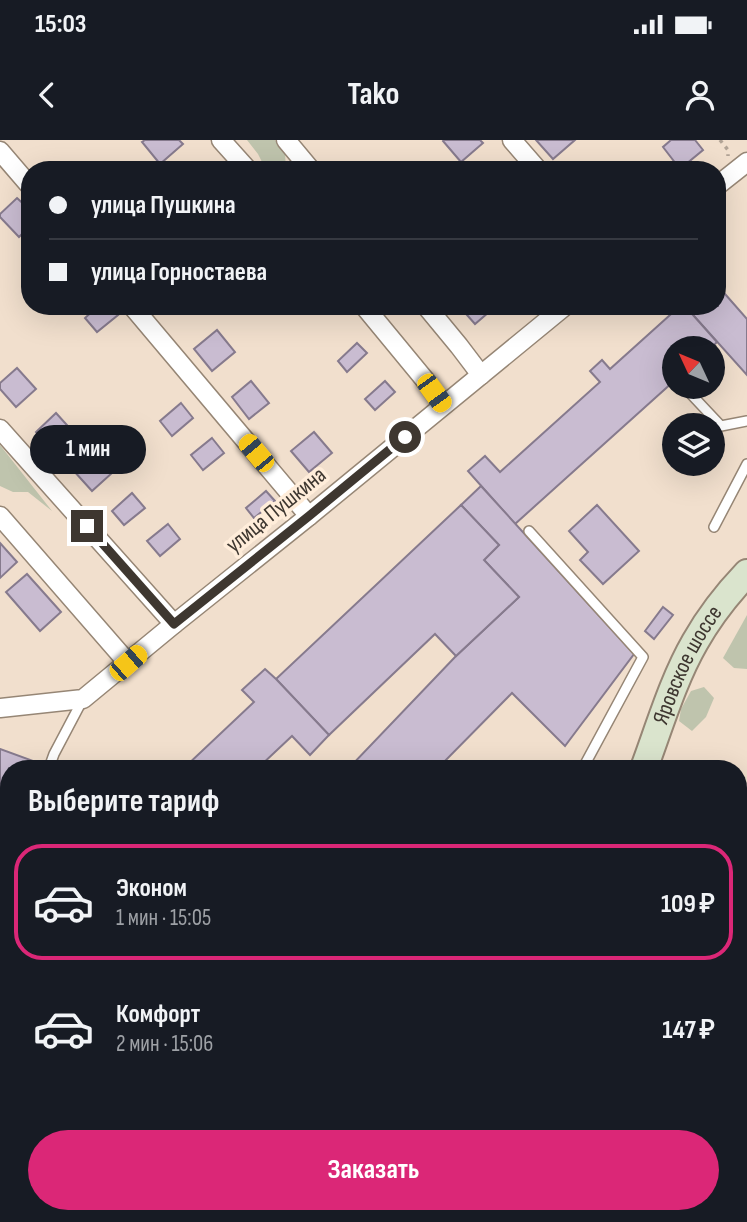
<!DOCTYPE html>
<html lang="ru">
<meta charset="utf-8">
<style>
body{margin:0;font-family:"Sofia Sans Condensed",sans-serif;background:#242831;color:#f1f3f6;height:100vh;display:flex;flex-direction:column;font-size:26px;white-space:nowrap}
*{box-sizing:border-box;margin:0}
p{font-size:23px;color:#9ea1a6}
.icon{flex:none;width:38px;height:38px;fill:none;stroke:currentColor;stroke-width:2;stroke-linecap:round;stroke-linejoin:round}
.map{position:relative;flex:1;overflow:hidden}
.panel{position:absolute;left:0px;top:620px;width:747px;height:464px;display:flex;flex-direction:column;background:#171b24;border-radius:28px 28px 0 0;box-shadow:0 7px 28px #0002}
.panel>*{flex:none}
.banner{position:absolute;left:21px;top:21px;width:705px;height:154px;border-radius:28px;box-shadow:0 7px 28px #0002;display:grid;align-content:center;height:154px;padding:0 28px;background:#171b24}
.needle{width:46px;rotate:314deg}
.buttons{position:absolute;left:662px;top:196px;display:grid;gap:14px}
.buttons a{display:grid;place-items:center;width:63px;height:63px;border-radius:50%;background:#171b24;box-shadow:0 7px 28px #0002;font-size:35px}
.end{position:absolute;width:32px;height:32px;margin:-16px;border:9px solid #3e3730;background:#fff;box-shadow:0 0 0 4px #fff}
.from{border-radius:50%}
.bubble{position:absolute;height:49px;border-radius:24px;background:#171b24;box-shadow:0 7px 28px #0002;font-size:23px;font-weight:700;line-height:49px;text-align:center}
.car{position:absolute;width:21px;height:42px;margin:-21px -10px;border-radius:9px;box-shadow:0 0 5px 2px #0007;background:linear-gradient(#f5c518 24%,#345 0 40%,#f5c518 0 76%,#345 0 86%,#f5c518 0)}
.banner b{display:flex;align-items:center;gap:24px;height:66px;font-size:26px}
.banner b+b{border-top:2px solid #363941}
.banner i{width:18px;height:18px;background:#f1f3f6}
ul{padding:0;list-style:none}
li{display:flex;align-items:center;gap:21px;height:116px;margin:0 14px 10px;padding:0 14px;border:4px solid transparent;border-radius:28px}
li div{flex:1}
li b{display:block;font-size:26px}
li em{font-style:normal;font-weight:700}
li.active{border-color:#db2777}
li>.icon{width:63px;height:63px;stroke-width:1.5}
h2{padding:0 28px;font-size:32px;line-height:84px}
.button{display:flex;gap:14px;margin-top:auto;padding:14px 28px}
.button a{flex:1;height:80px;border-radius:42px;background:#db2777;color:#fff;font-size:28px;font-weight:700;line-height:80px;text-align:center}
.status{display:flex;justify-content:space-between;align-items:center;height:49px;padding:0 35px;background:#171b24;direction:ltr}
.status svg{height:19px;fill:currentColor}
header{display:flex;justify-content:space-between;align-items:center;height:91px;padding:0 28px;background:#171b24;font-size:32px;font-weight:700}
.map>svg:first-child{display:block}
</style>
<div class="status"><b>15:03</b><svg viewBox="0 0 49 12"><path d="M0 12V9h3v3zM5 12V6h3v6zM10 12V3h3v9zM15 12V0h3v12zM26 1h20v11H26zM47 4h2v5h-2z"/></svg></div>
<header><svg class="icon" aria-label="back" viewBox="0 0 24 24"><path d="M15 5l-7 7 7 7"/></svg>Tako<svg class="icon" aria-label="person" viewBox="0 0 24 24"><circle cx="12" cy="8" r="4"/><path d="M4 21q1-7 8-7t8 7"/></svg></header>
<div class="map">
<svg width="747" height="1082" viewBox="0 0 747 1082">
<rect width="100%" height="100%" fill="#f1dfcd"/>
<g fill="#bfc4ad">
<polygon points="247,0 275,0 285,12 286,30 266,30 258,14"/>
<polygon points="0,305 52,371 28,352 13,352 0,346"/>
<polygon points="747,475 747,529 734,528 723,518"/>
<polygon points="704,547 714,558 706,577 692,591 679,581 681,569 691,551"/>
</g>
<g fill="#c9bcd1" stroke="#867a8d" stroke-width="2">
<polygon points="145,0 179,0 183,4 160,24 142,2"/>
<polygon points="444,0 480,0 483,3 461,22 443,1"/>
<polygon points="536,0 575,0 553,19"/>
<polygon points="671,0 695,0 703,10 680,29 663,7"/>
<polygon points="17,58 30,70 30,86 19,97 0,77 0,74"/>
<polygon points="718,146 747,179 747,235 685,166 718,166"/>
<polygon points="98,166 111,166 118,175 97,192 85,178"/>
<polygon points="459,166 496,166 475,184"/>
<polygon points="680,166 685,166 717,202 711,208 674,208 674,241 515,384 468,331 485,316 500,332 600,242 590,231 602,220 610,229"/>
<polygon points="217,190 235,212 212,231 194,209"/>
<polygon points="357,203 367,213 347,232 338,221"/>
<polygon points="17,228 36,249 16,267 0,249 0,243"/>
<polygon points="251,241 269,263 249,279 232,257"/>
<polygon points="385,241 395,252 375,270 365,259"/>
<polygon points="181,263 193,278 172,296 160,281"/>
<polygon points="56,273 75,294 55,313 36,292"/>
<polygon points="314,292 332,313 309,332 291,311"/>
<polygon points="212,298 224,313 203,330 191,315"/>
<polygon points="93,312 112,333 92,351 73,330"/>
<polygon points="481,346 634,514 565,606 512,553 438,628 349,628 456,516 519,457 484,420 499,405 461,365"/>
<polygon points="266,351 275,361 254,378 246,368"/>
<polygon points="132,353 145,368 124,385 112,371"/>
<polygon points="461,365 499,405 484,420 519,457 456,516 435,494 329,595 276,539"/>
<polygon points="597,365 639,411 603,444 580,420 588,412 569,391"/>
<polygon points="168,384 180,399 160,416 147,401"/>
<polygon points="0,403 17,422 0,438"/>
<polygon points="27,434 61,472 40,491 6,452"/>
<polygon points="663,467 673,475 654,499 645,491"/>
<polygon points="265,529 276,539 329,595 310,615 292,596 258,628 184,628 254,562 242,550"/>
<polygon points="0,609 36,622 34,628 9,628 9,702 0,728"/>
<polygon points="95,1074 137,1074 146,1077 145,1082 92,1082"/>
</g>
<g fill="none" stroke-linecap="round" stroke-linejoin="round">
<defs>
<g id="lane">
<polyline points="689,252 721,286 747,281"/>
<polyline points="714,387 747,324"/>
<polyline points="529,391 643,517 583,628"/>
<polyline points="49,628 54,614 83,559"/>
<polyline points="0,771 9,746"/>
</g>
<g id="street">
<polyline points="221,0 248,30"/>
<polyline points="286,0 311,30"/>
<polyline points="512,0 538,30"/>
<polyline points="0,11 30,46"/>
<polyline points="718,45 747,22"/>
<polyline points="132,166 309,376"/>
<polyline points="364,166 425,240 443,265"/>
<polyline points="426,166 459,206 481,235"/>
<polyline points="0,289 174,484"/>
<polyline points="0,376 128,523"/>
<polyline points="0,568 83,559 174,484 309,376 565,166"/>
</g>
<g id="secondary">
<path id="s1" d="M644,628C659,588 673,540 695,502C709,477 727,454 747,433"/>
<polyline points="493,1082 495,1074"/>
</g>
</defs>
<use href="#lane" stroke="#968675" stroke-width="12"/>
<use href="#street" stroke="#968675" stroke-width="21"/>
<use href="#secondary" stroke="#968675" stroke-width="30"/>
<polyline stroke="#b1a395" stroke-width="3.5" stroke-dasharray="3.5 5" stroke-linecap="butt" points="720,0 728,10 728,16"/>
<use href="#lane" stroke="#fff" stroke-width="9"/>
<use href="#street" stroke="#fff" stroke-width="18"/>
<use href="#secondary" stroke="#dae4cd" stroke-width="26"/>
</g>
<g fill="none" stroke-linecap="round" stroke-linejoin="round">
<polyline stroke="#3e3730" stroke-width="9" points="87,386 174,484 309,376 405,297"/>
</g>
<g text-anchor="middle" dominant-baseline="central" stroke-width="7" stroke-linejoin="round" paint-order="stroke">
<g font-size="23" fill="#3e3730" stroke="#ffedda">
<text transform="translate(276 370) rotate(-39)">улица Пушкина</text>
<text stroke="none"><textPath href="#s1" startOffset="112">Яровское шоссе</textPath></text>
</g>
</g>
</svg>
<div class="buttons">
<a><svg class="needle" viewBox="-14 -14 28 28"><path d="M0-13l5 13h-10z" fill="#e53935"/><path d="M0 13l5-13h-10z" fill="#9ea1a6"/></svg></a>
<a><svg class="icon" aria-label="layers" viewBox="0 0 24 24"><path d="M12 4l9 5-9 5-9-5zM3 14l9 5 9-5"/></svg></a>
</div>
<i class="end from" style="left:405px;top:297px"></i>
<i class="end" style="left:87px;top:386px"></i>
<div class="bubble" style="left:30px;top:285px;width:116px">1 мин</div>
<i class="car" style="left:434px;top:253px;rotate:144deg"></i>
<i class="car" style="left:256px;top:313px;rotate:320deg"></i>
<i class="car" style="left:128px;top:523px;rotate:49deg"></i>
<div class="banner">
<b><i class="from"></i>улица Пушкина</b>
<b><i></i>улица Горностаева</b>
</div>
<section class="panel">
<h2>Выберите тариф</h2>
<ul>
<li class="active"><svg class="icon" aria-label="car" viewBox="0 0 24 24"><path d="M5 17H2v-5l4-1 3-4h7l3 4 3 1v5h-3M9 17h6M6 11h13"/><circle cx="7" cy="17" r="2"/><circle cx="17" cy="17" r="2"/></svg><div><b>Эконом</b><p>1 мин · 15:05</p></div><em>109 ₽</em></li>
<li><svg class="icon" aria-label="car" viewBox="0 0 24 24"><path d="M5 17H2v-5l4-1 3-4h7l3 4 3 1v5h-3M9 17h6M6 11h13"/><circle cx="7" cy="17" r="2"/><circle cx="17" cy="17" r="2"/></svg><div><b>Комфорт</b><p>2 мин · 15:06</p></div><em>147 ₽</em></li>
</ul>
<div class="button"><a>Заказать</a></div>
</section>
</div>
